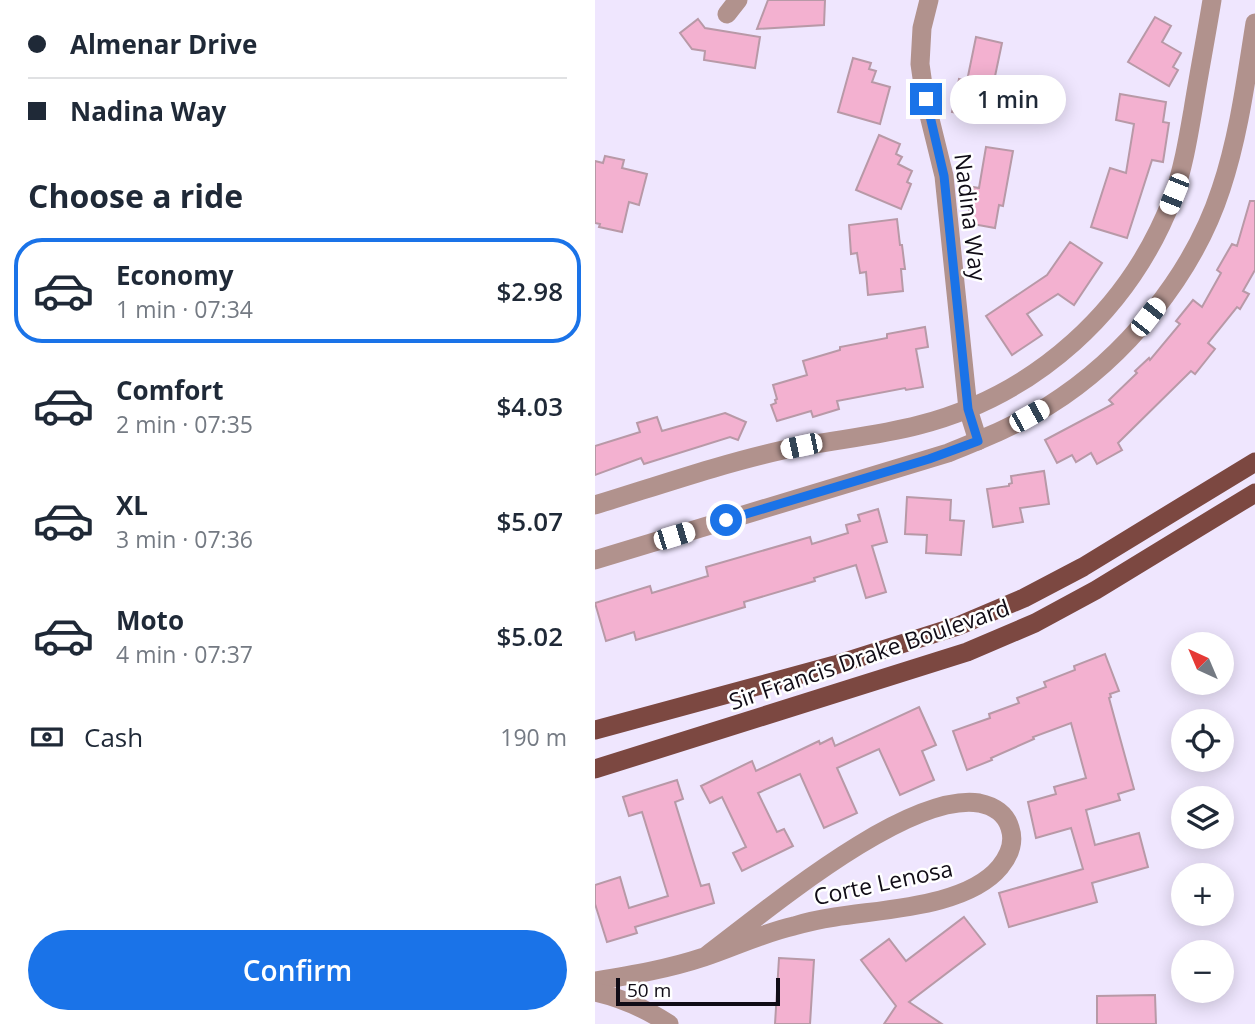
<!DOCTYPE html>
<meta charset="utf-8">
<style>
body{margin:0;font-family:"Open Sans",sans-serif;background:#f2f2f3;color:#1f2937;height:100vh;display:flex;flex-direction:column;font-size:26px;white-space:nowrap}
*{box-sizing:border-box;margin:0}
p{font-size:23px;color:#747a83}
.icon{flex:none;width:38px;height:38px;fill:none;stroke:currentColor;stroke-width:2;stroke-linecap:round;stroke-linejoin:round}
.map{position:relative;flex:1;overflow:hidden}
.side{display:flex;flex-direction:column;background:#fff;width:595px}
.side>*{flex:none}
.banner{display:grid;align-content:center;height:154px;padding:0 28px;background:#fff}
.needle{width:46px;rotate:316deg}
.fabs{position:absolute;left:576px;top:632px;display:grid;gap:14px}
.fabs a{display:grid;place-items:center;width:63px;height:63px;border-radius:50%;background:#fff;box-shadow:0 4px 18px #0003;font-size:35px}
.scale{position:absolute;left:21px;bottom:18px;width:164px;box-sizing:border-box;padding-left:7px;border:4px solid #100c16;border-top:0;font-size:19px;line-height:24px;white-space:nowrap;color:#100c16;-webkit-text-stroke:5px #fff;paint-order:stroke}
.end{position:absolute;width:32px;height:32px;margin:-16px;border:9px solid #1a73e8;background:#fff;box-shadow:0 0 0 4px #fff}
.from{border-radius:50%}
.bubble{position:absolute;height:49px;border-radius:24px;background:#fff;box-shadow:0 4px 18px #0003;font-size:23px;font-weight:600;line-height:49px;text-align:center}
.car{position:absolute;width:21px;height:42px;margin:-21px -10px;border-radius:9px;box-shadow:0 0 5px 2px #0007;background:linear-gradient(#fff 24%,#345 0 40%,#fff 0 76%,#345 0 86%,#fff 0)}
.banner b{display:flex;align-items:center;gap:24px;height:66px;font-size:26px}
.banner b+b{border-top:2px solid #e0e1e3}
.banner i{width:18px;height:18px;background:#1f2937}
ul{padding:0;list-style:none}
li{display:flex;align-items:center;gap:21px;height:105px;margin:0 14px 10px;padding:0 14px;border:4px solid transparent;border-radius:28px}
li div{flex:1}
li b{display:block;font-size:26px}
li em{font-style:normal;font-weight:600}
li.selected{border-color:#1a73e8}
li>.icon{width:63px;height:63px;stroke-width:1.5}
h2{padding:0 28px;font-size:32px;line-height:84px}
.pay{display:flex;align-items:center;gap:18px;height:77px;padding:0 28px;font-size:26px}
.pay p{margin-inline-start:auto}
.action{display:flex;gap:14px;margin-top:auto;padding:14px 28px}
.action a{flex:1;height:80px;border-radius:42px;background:#1a73e8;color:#fff;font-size:28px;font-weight:600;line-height:80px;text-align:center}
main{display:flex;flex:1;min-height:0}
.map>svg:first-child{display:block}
</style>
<main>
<section class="side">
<div class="banner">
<b><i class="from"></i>Almenar Drive</b>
<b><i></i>Nadina Way</b>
</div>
<h2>Choose a ride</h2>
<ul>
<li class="selected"><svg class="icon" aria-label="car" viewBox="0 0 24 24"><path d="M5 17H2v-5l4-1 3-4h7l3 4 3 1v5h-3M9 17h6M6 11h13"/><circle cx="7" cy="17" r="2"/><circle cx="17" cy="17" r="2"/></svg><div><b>Economy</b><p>1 min · 07:34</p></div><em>$2.98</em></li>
<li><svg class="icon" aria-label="car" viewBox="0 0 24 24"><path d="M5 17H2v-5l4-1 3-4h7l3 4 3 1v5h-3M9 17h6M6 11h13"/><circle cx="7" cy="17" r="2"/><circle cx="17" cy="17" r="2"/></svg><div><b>Comfort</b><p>2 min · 07:35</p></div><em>$4.03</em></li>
<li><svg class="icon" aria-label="car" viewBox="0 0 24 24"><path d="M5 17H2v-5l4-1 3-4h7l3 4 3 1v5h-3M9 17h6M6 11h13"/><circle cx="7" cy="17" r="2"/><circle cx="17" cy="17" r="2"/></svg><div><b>XL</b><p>3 min · 07:36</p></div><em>$5.07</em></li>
<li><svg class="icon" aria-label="car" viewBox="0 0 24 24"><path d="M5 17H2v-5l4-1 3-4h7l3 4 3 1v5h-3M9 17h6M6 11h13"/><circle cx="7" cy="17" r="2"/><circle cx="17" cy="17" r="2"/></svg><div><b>Moto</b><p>4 min · 07:37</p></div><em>$5.02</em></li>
</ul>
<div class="pay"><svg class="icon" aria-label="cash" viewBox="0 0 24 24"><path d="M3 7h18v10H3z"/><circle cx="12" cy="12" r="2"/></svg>Cash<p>190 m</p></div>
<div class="action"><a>Confirm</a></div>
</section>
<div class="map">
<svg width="660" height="1024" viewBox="0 0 660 1024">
<rect width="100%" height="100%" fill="#efe6fe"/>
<g fill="#f3b1d0" stroke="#b899a7" stroke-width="2">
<polygon points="173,0 230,0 229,25 162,29"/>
<polygon points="560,17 576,26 567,42 586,53 578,67 583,70 574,86 533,62"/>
<polygon points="103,19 110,28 165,37 160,68 109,60 110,51 97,49 85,33"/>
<polygon points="381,37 407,43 391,119 357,112 364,79 372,81"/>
<polygon points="258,58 276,63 274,69 281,71 277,82 295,87 285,124 243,112"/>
<polygon points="525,94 571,102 568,122 574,123 568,162 557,160 532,238 496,227 515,168 531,173 539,124 521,120"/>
<polygon points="284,135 305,144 301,154 307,157 303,164 317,171 312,182 316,184 306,209 261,190"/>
<polygon points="391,147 418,151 408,206 404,205 400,228 372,223 378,187 384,188"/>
<polygon points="10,156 29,160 27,168 52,174 44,205 34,202 27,232 4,227 5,224 0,223 0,161 8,163"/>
<polygon points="655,201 660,201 660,270 648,291 654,294 645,309 642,307 613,343 620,349 600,374 596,371 523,443 527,450 502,464 496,453 481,462 477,455 462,463 450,440 518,404 514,400 542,373 540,371 554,358 555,360 585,324 581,321 598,300 607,307 626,273 622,270 637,244 642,246"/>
<polygon points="302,219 305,245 307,245 310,269 306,269 308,291 273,295 271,272 265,273 262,253 256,254 254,225"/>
<polygon points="475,242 507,263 479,305 463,294 432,314 447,335 417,355 391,316 452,275"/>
<polygon points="330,327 333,347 321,349 328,387 311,390 310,388 242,401 244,409 218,417 216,411 182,421 176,405 181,403 180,400 182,399 178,385 212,375 208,361 245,350 245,347 292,338 292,334"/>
<polygon points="130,413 151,422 143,440 135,437 49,464 46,458 0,475 0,446 45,432 42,423 62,417 67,431"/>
<polygon points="449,471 454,504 425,508 428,522 398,527 392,489 414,486 414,484 417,483 416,476"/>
<polygon points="312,497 356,500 355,520 369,521 366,555 331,553 332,535 310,534"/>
<polygon points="283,509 292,542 277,546 291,592 271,598 261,565 219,578 220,581 149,602 150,607 41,640 39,632 11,641 0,603 55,586 57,593 113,576 111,567 215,537 217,544 253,533 251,525 265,521 263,515"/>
<polygon points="510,654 524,691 515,694 516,697 514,698 539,789 523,794 525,800 491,810 500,845 544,833 553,867 497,883 502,902 414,927 404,893 488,869 476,828 441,838 433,802 461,794 459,787 491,778 476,723 438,737 439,739 396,758 397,760 372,770 358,731 395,718 394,714 424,703 422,698 451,687 449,682 480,670 479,666"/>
<polygon points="324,707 341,745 327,751 339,780 305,795 284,749 242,768 262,813 229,828 205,774 163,793 182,832 189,829 198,846 147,871 138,853 151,847 127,797 115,803 106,786 157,761 161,771 224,741 225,744 237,738 240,746"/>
<polygon points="82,780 88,799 80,802 106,886 114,884 119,903 40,927 42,933 12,942 0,904 0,885 25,877 34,908 73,896 47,812 34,816 28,797"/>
<polygon points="369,917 390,944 314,1002 347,1024 289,1024 301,1006 266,960 294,939 311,961"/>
<polygon points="184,958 219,960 215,1024 180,1024"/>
<polygon points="560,995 561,1024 502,1024 502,996"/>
</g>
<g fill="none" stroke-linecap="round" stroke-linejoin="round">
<g stroke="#b1928d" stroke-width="19">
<polyline points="334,0 327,28 325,64 330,99 349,176 373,409 383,441"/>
<polyline points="132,14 143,0"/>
<path d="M0,505C62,486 125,464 188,450C233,440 279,437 324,425C441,395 535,310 578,197C588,169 593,139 598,110C604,73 611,37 617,0"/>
<path d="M0,560L353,453C387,439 422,425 453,406C530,358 598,275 626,189C644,135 651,79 660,23"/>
<path d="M0,981C37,975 73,969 109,957C139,947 168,933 199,926C212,922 227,919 240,917C288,909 372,907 405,867C414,856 420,843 415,828C411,814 399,806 384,803C311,792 170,912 111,956"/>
<path d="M0,992C27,998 51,1009 74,1024"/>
</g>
<g stroke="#7c4841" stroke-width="19">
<polyline points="0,730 240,665 363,626 429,598 488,567 660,462"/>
<polyline points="0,769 372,652 440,623 501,590 660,493"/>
</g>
</g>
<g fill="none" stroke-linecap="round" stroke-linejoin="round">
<polyline stroke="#1a73e8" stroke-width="9" points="131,520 334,459 383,441 373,409 349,176 331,99"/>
</g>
<g text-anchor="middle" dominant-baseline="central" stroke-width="5" stroke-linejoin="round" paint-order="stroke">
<g font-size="23" fill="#100c16" stroke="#fff">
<text transform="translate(376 217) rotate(83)">Nadina Way</text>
<text transform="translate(274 654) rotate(-19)">Sir Francis Drake Boulevard</text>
<text transform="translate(288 882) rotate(-12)">Corte Lenosa</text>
</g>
</g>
</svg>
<div class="fabs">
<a><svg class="needle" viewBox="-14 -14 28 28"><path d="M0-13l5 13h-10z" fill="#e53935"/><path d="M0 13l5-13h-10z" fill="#747a83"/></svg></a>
<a><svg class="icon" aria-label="locate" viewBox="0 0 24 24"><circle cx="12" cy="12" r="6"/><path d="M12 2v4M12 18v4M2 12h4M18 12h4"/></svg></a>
<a><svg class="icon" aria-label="layers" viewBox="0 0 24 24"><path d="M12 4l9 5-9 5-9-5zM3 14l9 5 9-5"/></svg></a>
<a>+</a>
<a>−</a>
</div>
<div class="scale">50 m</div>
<i class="end from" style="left:131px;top:520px"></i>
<i class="end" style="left:331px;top:99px"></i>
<div class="bubble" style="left:355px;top:75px;width:116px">1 min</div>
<i class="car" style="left:579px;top:194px;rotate:202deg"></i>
<i class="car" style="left:553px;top:317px;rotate:38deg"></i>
<i class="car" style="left:434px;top:416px;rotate:61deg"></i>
<i class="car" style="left:206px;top:446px;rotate:258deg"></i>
<i class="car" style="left:79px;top:536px;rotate:73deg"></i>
</div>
</main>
